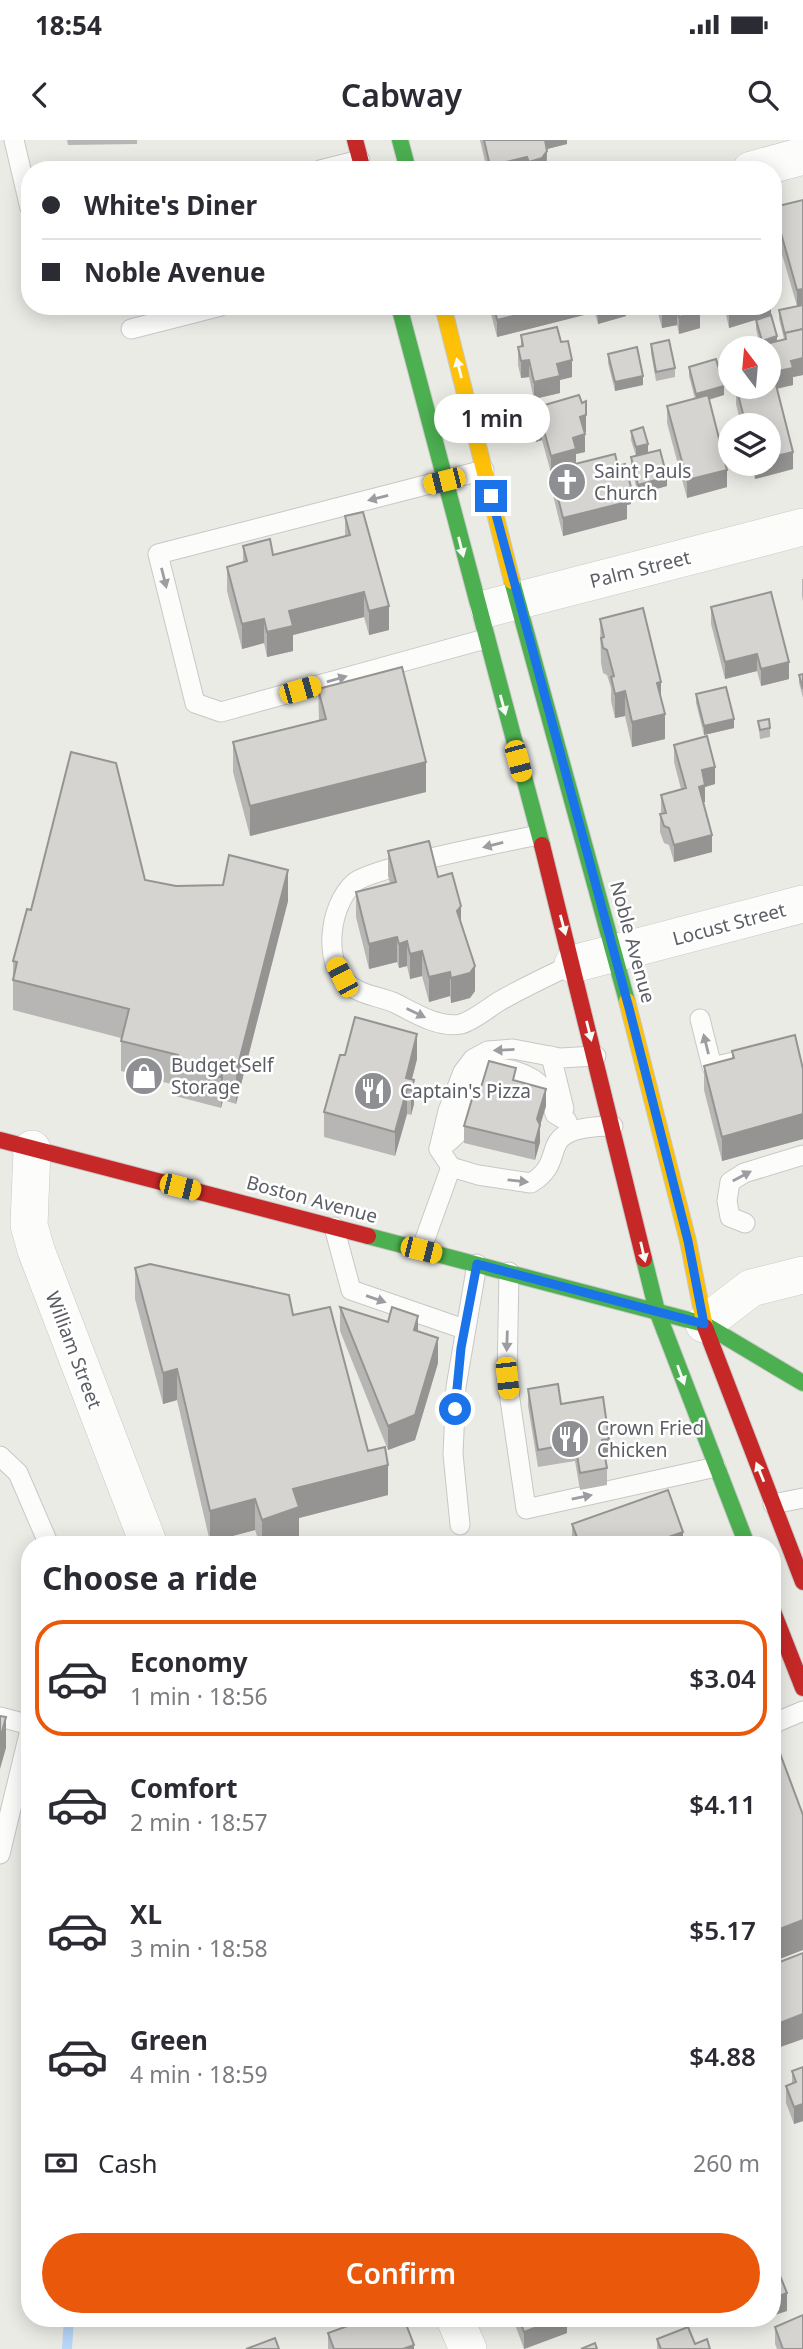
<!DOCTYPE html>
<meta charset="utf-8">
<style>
body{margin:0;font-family:"Noto Sans",sans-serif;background:#f7f7f7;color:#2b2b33;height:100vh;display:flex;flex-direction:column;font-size:26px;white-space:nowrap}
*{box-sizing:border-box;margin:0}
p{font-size:23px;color:#7c7c81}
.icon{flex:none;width:38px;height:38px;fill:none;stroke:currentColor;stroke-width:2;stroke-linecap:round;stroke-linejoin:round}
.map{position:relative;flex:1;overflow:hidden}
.panel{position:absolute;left:21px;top:1396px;width:760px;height:791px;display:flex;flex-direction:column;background:#fff;border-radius:28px;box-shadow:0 4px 18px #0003}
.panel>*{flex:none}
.banner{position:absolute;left:21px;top:21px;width:761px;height:154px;border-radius:28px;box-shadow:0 4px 18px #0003;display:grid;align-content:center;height:154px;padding:0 21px;background:#fff}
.needle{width:46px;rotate:344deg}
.controls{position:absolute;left:718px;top:196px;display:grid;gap:14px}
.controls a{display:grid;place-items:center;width:63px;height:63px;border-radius:50%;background:#fff;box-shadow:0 4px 18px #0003;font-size:35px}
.end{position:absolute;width:32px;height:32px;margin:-16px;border:9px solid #1a73e8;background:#fff;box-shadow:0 0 0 4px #fff}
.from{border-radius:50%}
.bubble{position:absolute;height:49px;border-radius:24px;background:#fff;box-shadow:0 4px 18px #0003;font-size:23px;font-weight:600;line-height:49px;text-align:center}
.car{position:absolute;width:21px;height:42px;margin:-21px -10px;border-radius:9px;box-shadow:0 0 5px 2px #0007;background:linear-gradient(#f5c518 24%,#345 0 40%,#f5c518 0 76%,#345 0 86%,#f5c518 0)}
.banner b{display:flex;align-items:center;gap:24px;height:66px;font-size:26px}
.banner b+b{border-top:2px solid #e1e1e2}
.banner i{width:18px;height:18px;background:#2b2b33}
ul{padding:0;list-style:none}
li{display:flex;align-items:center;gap:21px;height:116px;margin:0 14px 10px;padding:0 7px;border:4px solid transparent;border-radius:28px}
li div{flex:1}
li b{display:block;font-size:26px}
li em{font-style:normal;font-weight:600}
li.current{border-color:#ea580c}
li>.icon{width:63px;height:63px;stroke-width:1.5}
h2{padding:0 21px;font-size:32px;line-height:84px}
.pay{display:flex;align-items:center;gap:18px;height:77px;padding:0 21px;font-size:26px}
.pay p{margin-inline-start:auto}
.cta{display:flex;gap:14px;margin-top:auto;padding:14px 21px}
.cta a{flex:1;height:80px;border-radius:42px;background:#ea580c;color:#fff;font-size:28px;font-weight:600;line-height:80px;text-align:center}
.status{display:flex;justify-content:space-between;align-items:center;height:49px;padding:0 35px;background:#fff;direction:ltr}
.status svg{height:19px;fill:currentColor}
header{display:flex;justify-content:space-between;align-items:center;height:91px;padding:0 21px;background:#fff;font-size:32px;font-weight:600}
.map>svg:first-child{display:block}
</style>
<div class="status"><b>18:54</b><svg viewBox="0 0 49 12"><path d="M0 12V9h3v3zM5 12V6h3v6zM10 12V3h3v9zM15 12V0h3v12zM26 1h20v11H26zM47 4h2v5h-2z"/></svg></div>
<header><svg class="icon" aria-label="back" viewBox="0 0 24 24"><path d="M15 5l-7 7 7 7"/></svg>Cabway<svg class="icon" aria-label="search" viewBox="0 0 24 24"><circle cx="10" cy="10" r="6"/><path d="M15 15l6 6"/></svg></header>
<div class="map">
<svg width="803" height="2209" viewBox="0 0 803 2209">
<rect width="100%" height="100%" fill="#ebebe6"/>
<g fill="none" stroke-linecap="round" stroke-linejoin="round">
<polyline stroke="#b8d6f8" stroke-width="10" points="67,2209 69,2179"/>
<defs>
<g id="lane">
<polyline points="14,0 30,68"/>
<polyline points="320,30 360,20"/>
<polyline points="131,189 221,166"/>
<polyline points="484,330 158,414 195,563 221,572 485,499"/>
<path d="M538,695C507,702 372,727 354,743C329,765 321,827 352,847C364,856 383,857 397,864C416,874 439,888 461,884C473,881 487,869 498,862C522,848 548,836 573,824"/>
<polyline points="700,879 712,927 734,922"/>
<polyline points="551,916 564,969"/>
<path d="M596,916L560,918L513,909L488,911L473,919L463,932L448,971L439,1009L451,1027L478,1035L531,1043C572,1019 529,987 613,986"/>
<path d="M439,1009C445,1004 455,998 459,991C477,960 454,913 518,932C540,939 549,952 555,974L567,981"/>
<polyline points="745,1083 730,1077 727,1061 730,1042 744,1033 803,1015"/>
<polyline points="334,1087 351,1150 464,1189"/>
<polyline points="421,1110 451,1027"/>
<polyline points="509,1132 507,1239 526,1369 716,1327"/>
<polyline points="0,1316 18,1333 49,1405"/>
<polyline points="773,1364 803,1358"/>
<polyline points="460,1385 453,1314 456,1247 477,1124"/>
<polyline points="0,1577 30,1585"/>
<polyline points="772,1584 803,1571"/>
<polyline points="0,1714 30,1590"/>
</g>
<g id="street">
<polyline points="751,30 803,16"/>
<polyline points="489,468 803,387"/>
<polyline points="573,824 803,764"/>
<polyline points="32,1009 29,1085 36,1110 149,1405"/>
<polyline points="704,1184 751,1148 803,1135"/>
<polyline points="455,2179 468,2209"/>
</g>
<g id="fast">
<polyline points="400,0 408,30"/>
<polyline points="399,166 542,705"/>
<polyline points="512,441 627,861"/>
<polyline points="368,1096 704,1184 803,1243"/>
<polyline points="644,1119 657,1171 747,1405"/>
</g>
<g id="slow">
<polyline points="443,166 512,441"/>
<polyline points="627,861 688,1101 705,1187"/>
</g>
<g id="jam">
<polyline points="355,0 363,30"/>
<polyline points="542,705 644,1119"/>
<polyline points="0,1000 368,1096"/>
<polyline points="705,1187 803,1442"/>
<polyline points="772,1469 803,1548"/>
</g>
</defs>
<use href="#lane" stroke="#c7c8c6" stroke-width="21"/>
<use href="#street" stroke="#c7c8c6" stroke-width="38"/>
<use href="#fast" stroke="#c8c8c7" stroke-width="18"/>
<use href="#slow" stroke="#c8c8c7" stroke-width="18"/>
<use href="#jam" stroke="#c8c8c7" stroke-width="18"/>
<use href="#lane" stroke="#fcfcfb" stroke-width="19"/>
<use href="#street" stroke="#fcfcfb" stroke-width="37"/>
<use href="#fast" stroke="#4caf50" stroke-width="16"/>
<use href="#slow" stroke="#ffc107" stroke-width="16"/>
<use href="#jam" stroke="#c62828" stroke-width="16"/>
</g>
<g fill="#b7b6b4">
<polygon points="67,0 137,0 137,4 68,5"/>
<polygon points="480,0 567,0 567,4 547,9 547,28 546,30 487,30"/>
<polygon points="803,60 803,235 793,237 793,245 777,249 793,329 755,339 751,324 768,324 768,285 741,285 736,264 736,247 768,247 768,208 758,208 758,206 760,205 756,189 756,180 777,201 784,199 779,179 779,170 797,166 779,104 778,66"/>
<polygon points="489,166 584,166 584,175 497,197"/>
<polygon points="593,166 626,166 626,176 598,184"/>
<polygon points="656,166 699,166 700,188 679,194 677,185 662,188"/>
<polygon points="724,166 771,166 771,175 729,188"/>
<polygon points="521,195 561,202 572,237 560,240 560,253 534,259 529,237 521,238 518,225 518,207 521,207"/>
<polygon points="651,204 675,228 675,237 656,241 651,213"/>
<polygon points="608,214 643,245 615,251 608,223"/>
<polygon points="689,227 724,255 709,260 727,347 687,358 667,283 667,266 695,259 689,236"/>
<polygon points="531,269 586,292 584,293 585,312 576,314 576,323 618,326 631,364 627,365 627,379 563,396 551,347 551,333 542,300 536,302 531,287"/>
<polygon points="631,291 648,313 667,346 638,354 631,326 631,317 636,316 631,300"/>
<polygon points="345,376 389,490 369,495 364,477 293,495 293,511 267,517 264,503 242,509 227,451 227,427 243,422 243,406 273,415 345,396"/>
<polygon points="802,439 803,439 803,461 802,456"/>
<polygon points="711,467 789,539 761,546 757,531 725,539 711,484"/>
<polygon points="600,479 661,558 665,599 632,607 625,576 615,578 611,561 611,548 607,535 603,533 601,523"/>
<polygon points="803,534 803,558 799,543 799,535"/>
<polygon points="318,549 426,652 250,696 233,632 233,602 319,580"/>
<polygon points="696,554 734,588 704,595 696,563"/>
<polygon points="758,581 770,588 770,597 760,599"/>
<polygon points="674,605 715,644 705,647 705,662 703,663 712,712 674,722 669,705 664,703 660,692 660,674 661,674 661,655 681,649 674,622"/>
<polygon points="388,711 438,737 461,781 475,851 470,858 451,863 450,856 429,862 422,836 410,839 407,826 399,828 397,822 369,829 356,777 356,752 390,743 388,736"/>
<polygon points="145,740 176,746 288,761 236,964 223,960 221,968 175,956 175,945 121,931 121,898 13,870 13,821 31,770"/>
<polygon points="732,911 803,929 803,999 722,1021 704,950 704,926 732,919"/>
<polygon points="345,915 417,919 412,939 414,964 411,975 407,974 395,1016 324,997 324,972"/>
<polygon points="516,941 546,966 540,985 540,1002 535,1020 464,1003 464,986 479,954"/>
<polygon points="135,1128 293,1175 368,1311 388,1355 299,1378 299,1398 276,1405 260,1405 255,1390 210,1402 177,1260 163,1264 135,1159"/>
<polygon points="340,1167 418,1192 438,1223 415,1300 388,1310 340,1191"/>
<polygon points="528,1249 561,1264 609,1316 605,1317 607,1328 607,1345 580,1350 575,1321 538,1327 528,1266"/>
<polygon points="572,1384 683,1405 572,1405"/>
<polygon points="803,1927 803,1981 794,1984 786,1963 786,1946 792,1943 792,1931"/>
<polygon points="513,2179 567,2179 567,2193 524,2209"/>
<polygon points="775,2187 803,2209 777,2209 775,2204"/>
<polygon points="328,2193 414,2209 328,2209"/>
<polygon points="657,2199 695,2204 710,2209 657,2209"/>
</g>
<g fill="#959492">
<polygon points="543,0 567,0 567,4 543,10"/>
<polygon points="547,11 546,30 529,30 529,22"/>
<polygon points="527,17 527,30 490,30 490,26"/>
<polygon points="803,149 803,166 797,167 797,150"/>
<polygon points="552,166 584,166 584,175 497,197 497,180"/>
<polygon points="742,166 771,166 771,175 729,188 729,170"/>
<polygon points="626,167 626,176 598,184 598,175"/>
<polygon points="677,167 677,185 662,188 662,171"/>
<polygon points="700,171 700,188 679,194 679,177"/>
<polygon points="777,196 777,205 762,208 762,201"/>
<polygon points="803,218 803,235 793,237 793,245 765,251 768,247 768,233 791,221"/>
<polygon points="529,220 529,237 521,238 521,221"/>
<polygon points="572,220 572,237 560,240 560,253 534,259 534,242 557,224"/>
<polygon points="643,236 643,245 615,251 615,242"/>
<polygon points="724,246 724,255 696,263 696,254"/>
<polygon points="586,261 586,292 580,294 580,277"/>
<polygon points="542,283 542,300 536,302 536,285"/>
<polygon points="585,294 585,312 576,314 576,326 551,330 551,316 573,298"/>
<polygon points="648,304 648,313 636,316 636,307"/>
<polygon points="793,312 793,329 755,339 755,324 768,324 768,318"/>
<polygon points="727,330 727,347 687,358 687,340"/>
<polygon points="667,337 667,346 638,354 638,345"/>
<polygon points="631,347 631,364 627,365 627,379 563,396 563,378 624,349"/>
<polygon points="364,452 364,477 293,495 293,511 267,517 267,492 289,471"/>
<polygon points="389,466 389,490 369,495 369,471"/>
<polygon points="264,479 264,503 242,509 242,484"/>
<polygon points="757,514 757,531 725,539 725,522"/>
<polygon points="789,522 789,539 761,546 761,529"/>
<polygon points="661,542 661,566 657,543"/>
<polygon points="625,551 625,576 615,578 615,554"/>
<polygon points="665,574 665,599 632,607 632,582"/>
<polygon points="734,579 734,588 704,595 704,586"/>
<polygon points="426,622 426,652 250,696 250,666"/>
<polygon points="715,627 715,644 705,647 705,662 699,664 699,647 702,630"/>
<polygon points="712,695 712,712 674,722 674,705"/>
<polygon points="288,730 288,761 236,964 236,933"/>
<polygon points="461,766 461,791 457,771"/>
<polygon points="397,797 397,822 369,829 369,804"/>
<polygon points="407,801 407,826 399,828 399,804"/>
<polygon points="422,811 422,836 410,839 410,814"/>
<polygon points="475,826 475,851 470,858 451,863 451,838"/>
<polygon points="450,832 450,856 429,862 429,837"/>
<polygon points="417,894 417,919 409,950 407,949 407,974 395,1016 395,992 406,938"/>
<polygon points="223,930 223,960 221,968 221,937"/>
<polygon points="414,940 414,964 411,975 411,950"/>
<polygon points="546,949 546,966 537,996 537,979"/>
<polygon points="803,974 803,999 722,1021 722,997"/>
<polygon points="540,985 540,1002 535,1020 535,1003"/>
<polygon points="418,1176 418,1201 414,1190"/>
<polygon points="438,1198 438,1223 415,1300 388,1310 388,1286"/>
<polygon points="177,1229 177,1260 163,1264 163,1233"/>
<polygon points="609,1299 609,1316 602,1317 602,1300"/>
<polygon points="388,1325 388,1355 299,1378 299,1398 276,1405 262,1405 262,1380 293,1349"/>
<polygon points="255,1359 255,1390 210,1402 210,1371"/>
<polygon points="683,1392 683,1405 646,1405"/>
<polygon points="6,1577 6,1608 0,1629 0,1599"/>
<polygon points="803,1780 803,1810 772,1822 772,1792"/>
<polygon points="803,1874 803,1899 772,1910 772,1886"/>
<polygon points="803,1964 803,1981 794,1984 794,1967"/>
<polygon points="787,2153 787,2171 772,2176 772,2159"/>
<polygon points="228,2179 246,2179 228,2186"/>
<polygon points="317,2179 327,2179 317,2183"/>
<polygon points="558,2179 567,2179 567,2193 524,2209 524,2192"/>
<polygon points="755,2179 766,2179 755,2183"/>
<polygon points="414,2205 414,2209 403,2209"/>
</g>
<g fill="#d5d4d1" stroke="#959492" stroke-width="2">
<polygon points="484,0 545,0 547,11 542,18 529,22 527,17 490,26"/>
<polygon points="803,60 803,149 797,150 779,86 778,66"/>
<polygon points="803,165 803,189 785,193 785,195 779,170"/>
<polygon points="494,166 552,166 497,180"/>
<polygon points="596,166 626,166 626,167 598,175"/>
<polygon points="661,166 699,166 700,171 679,177 677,167 662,171"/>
<polygon points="728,166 742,166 729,170"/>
<polygon points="771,175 777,196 762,201 756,180"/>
<polygon points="557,187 561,202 568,201 572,220 557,224 560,236 534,242 529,220 521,221 518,207 523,206 521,195"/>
<polygon points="803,189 803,218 791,221 793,228 768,233 768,208 758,208 758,206 786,199 785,193"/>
<polygon points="669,200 675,228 656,232 651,204"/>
<polygon points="637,207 643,236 615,242 608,214"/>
<polygon points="716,219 724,246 696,254 689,227"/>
<polygon points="774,237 793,312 768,318 768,285 746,285 736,247 768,247 768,239"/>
<polygon points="579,255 582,263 586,261 586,275 580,277 585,294 573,298 576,309 551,316 542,283 536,285 531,269"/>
<polygon points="708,255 727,330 687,340 667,266"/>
<polygon points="643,287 648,304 636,307 631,291"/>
<polygon points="660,310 667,337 638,345 631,317"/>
<polygon points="615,314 618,326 625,324 631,347 624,349 627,362 563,378 551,330"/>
<polygon points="363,372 389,466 369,471 364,452 289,471 293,486 267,492 264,479 242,484 227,427 247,421 243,406 270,399 273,415 350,395 345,376"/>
<polygon points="771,452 789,522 761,529 757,514 725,522 711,467"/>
<polygon points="643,468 661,542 657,543 665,574 632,582 625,551 615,554 611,537 614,536 607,510 603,508 601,498 604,497 600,479"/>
<polygon points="402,527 426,622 250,666 233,602 326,579 318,549"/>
<polygon points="803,534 803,549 799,535"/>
<polygon points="726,547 734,579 704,586 696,554"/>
<polygon points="769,579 770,588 760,590 758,581"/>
<polygon points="707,596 715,627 702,630 705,645 699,647 712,695 674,705 669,688 664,686 660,674 666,673 661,655 686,648 674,605"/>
<polygon points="71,612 116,623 145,740 176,746 223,745 229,715 288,730 236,933 223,930 221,937 175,926 178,915 121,901 129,869 13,840 17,822 13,821 27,769 31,770"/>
<polygon points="429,701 438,737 452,733 461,766 457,771 475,826 470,833 451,838 450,832 429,837 422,811 410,814 407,801 399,804 397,797 369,804 356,752 396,742 388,711"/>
<polygon points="355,877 417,894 406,938 414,940 411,950 407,949 395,992 324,972 340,915 345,915"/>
<polygon points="795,895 803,929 803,974 722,997 704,926 734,918 732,911"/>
<polygon points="489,921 516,928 513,940 546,949 537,979 540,985 535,1003 464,986 474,952 479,954"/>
<polygon points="150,1124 289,1155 293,1175 330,1167 368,1311 385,1307 388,1325 293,1349 299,1367 262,1380 255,1359 210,1371 177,1229 163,1233 135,1128"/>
<polygon points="340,1167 388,1182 392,1167 418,1176 414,1190 438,1198 415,1275 388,1286"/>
<polygon points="558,1244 561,1264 603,1257 609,1299 602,1300 607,1328 580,1333 575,1303 538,1310 528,1249"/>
<polygon points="668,1350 683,1392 646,1405 580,1405 572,1384"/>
<polygon points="0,1576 6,1577 0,1599"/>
<polygon points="772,1592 803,1675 803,1780 772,1792"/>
<polygon points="803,1813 803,1874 772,1886 772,1825"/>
<polygon points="803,1927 803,1964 794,1967 786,1946 796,1942 792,1931"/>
<polygon points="774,2121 787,2153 772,2159 772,2122"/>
<polygon points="803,2175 803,2209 783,2209 775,2187"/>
<polygon points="367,2179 404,2179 414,2205 403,2209 334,2209 328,2193"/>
<polygon points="519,2179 558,2179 524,2192"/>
<polygon points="688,2187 695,2204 707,2199 710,2209 661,2209 657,2199"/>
<polygon points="275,2198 279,2209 246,2209"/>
<polygon points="595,2203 597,2209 581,2209"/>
</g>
<defs><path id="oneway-solid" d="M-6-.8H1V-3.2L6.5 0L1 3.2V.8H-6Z" transform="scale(1.75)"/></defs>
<g fill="#f6fbf6">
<use href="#oneway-solid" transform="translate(459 228) rotate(-104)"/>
<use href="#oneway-solid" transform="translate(461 407) rotate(76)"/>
<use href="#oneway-solid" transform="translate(503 565) rotate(75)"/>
<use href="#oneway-solid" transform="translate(563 785) rotate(75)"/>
<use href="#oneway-solid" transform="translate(589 891) rotate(76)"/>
<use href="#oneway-solid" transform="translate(643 1112) rotate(77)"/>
<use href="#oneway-solid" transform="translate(681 1235) rotate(70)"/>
<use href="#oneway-solid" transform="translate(760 1332) rotate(-112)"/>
</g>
<g fill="#9b9da0">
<use href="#oneway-solid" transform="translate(378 358) rotate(166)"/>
<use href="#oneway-solid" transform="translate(164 438) rotate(76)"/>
<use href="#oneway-solid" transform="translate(337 539) rotate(-16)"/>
<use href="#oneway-solid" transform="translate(493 705) rotate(166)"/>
<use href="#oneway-solid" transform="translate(416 873) rotate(26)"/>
<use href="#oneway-solid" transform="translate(706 904) rotate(-104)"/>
<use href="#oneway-solid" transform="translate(504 910) rotate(177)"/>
<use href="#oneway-solid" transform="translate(742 1036) rotate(-28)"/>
<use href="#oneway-solid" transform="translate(518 1041) rotate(6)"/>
<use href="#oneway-solid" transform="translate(376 1159) rotate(19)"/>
<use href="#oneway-solid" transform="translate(507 1201) rotate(92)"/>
<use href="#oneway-solid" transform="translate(582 1357) rotate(-12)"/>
</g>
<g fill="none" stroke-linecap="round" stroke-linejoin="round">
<polyline stroke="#1a73e8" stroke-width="9" points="455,1269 461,1208 477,1124 704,1184 688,1101 629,868 491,356"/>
</g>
<defs>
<symbol id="church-disc" viewBox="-11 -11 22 22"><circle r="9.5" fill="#8d8f92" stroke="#fff"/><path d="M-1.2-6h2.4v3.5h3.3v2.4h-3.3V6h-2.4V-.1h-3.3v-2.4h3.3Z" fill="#fff"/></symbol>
<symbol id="shop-disc" viewBox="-11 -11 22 22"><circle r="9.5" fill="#8d8f92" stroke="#fff"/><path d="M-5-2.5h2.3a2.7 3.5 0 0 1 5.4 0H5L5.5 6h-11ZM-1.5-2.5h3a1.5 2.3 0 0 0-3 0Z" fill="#fff"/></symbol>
<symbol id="restaurant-disc" viewBox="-11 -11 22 22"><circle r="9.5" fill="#8d8f92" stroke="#fff"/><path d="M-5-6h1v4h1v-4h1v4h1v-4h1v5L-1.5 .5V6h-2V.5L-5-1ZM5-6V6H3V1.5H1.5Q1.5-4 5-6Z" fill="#fff"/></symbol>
</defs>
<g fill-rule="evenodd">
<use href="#church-disc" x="545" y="320" width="44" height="44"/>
<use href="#shop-disc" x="122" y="914" width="44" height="44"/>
<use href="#restaurant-disc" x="351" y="929" width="44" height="44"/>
<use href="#restaurant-disc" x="548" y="1277" width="44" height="44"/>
</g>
<g text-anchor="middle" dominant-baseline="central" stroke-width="5" stroke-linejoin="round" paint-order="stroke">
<g font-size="19" fill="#5b5e64" stroke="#fff" text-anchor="start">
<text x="594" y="331">Saint Pauls<tspan x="594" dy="22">Church</tspan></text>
<text x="171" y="925">Budget Self<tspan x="171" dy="22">Storage</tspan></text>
<text x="400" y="951">Captain's Pizza</text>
<text x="597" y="1288">Crown Fried<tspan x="597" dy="22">Chicken</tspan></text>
</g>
<g font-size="19" fill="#5b5e64" stroke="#fff">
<text transform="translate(640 429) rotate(-14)">Palm Street</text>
<text transform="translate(729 784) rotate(-15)">Locust Street</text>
<text transform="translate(633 802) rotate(75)">Noble Avenue</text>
<text transform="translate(312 1059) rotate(15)">Boston Avenue</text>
<text transform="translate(74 1210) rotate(69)">William Street</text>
</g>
</g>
</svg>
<div class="controls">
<a><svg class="needle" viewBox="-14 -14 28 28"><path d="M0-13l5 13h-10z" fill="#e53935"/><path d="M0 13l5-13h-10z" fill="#7c7c81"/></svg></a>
<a><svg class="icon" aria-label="layers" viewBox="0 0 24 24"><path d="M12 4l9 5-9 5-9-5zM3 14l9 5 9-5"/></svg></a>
</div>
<i class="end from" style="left:455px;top:1269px"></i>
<i class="end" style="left:491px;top:356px"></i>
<div class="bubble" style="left:434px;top:254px;width:116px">1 min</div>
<i class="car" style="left:444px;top:341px;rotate:256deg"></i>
<i class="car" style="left:300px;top:550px;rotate:74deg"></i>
<i class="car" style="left:518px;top:621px;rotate:165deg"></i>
<i class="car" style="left:342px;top:837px;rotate:332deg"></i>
<i class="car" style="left:180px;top:1047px;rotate:104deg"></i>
<i class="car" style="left:421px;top:1110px;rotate:104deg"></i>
<i class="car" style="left:507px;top:1238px;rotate:174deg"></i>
<div class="banner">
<b><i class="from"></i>White's Diner</b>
<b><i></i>Noble Avenue</b>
</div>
<section class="panel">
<h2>Choose a ride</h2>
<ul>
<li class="current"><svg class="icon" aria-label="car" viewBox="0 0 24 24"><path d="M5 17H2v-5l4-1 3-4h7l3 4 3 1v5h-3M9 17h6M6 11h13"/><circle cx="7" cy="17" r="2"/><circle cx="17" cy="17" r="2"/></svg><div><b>Economy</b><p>1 min · 18:56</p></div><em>$3.04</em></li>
<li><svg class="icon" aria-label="car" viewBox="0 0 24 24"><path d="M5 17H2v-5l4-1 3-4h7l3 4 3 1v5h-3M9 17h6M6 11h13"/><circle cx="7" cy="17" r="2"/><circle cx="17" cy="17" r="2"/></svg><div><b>Comfort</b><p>2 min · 18:57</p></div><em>$4.11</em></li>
<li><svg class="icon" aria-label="car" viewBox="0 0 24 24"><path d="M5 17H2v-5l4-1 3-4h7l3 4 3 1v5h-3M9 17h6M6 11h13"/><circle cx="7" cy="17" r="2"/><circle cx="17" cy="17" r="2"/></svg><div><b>XL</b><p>3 min · 18:58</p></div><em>$5.17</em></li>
<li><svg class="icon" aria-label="car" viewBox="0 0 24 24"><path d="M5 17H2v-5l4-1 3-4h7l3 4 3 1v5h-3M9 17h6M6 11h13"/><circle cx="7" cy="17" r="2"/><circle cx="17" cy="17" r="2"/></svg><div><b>Green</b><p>4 min · 18:59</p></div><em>$4.88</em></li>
</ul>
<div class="pay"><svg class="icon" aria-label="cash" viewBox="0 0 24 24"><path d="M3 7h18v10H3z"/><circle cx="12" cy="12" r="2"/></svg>Cash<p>260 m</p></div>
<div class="cta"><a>Confirm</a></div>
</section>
</div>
